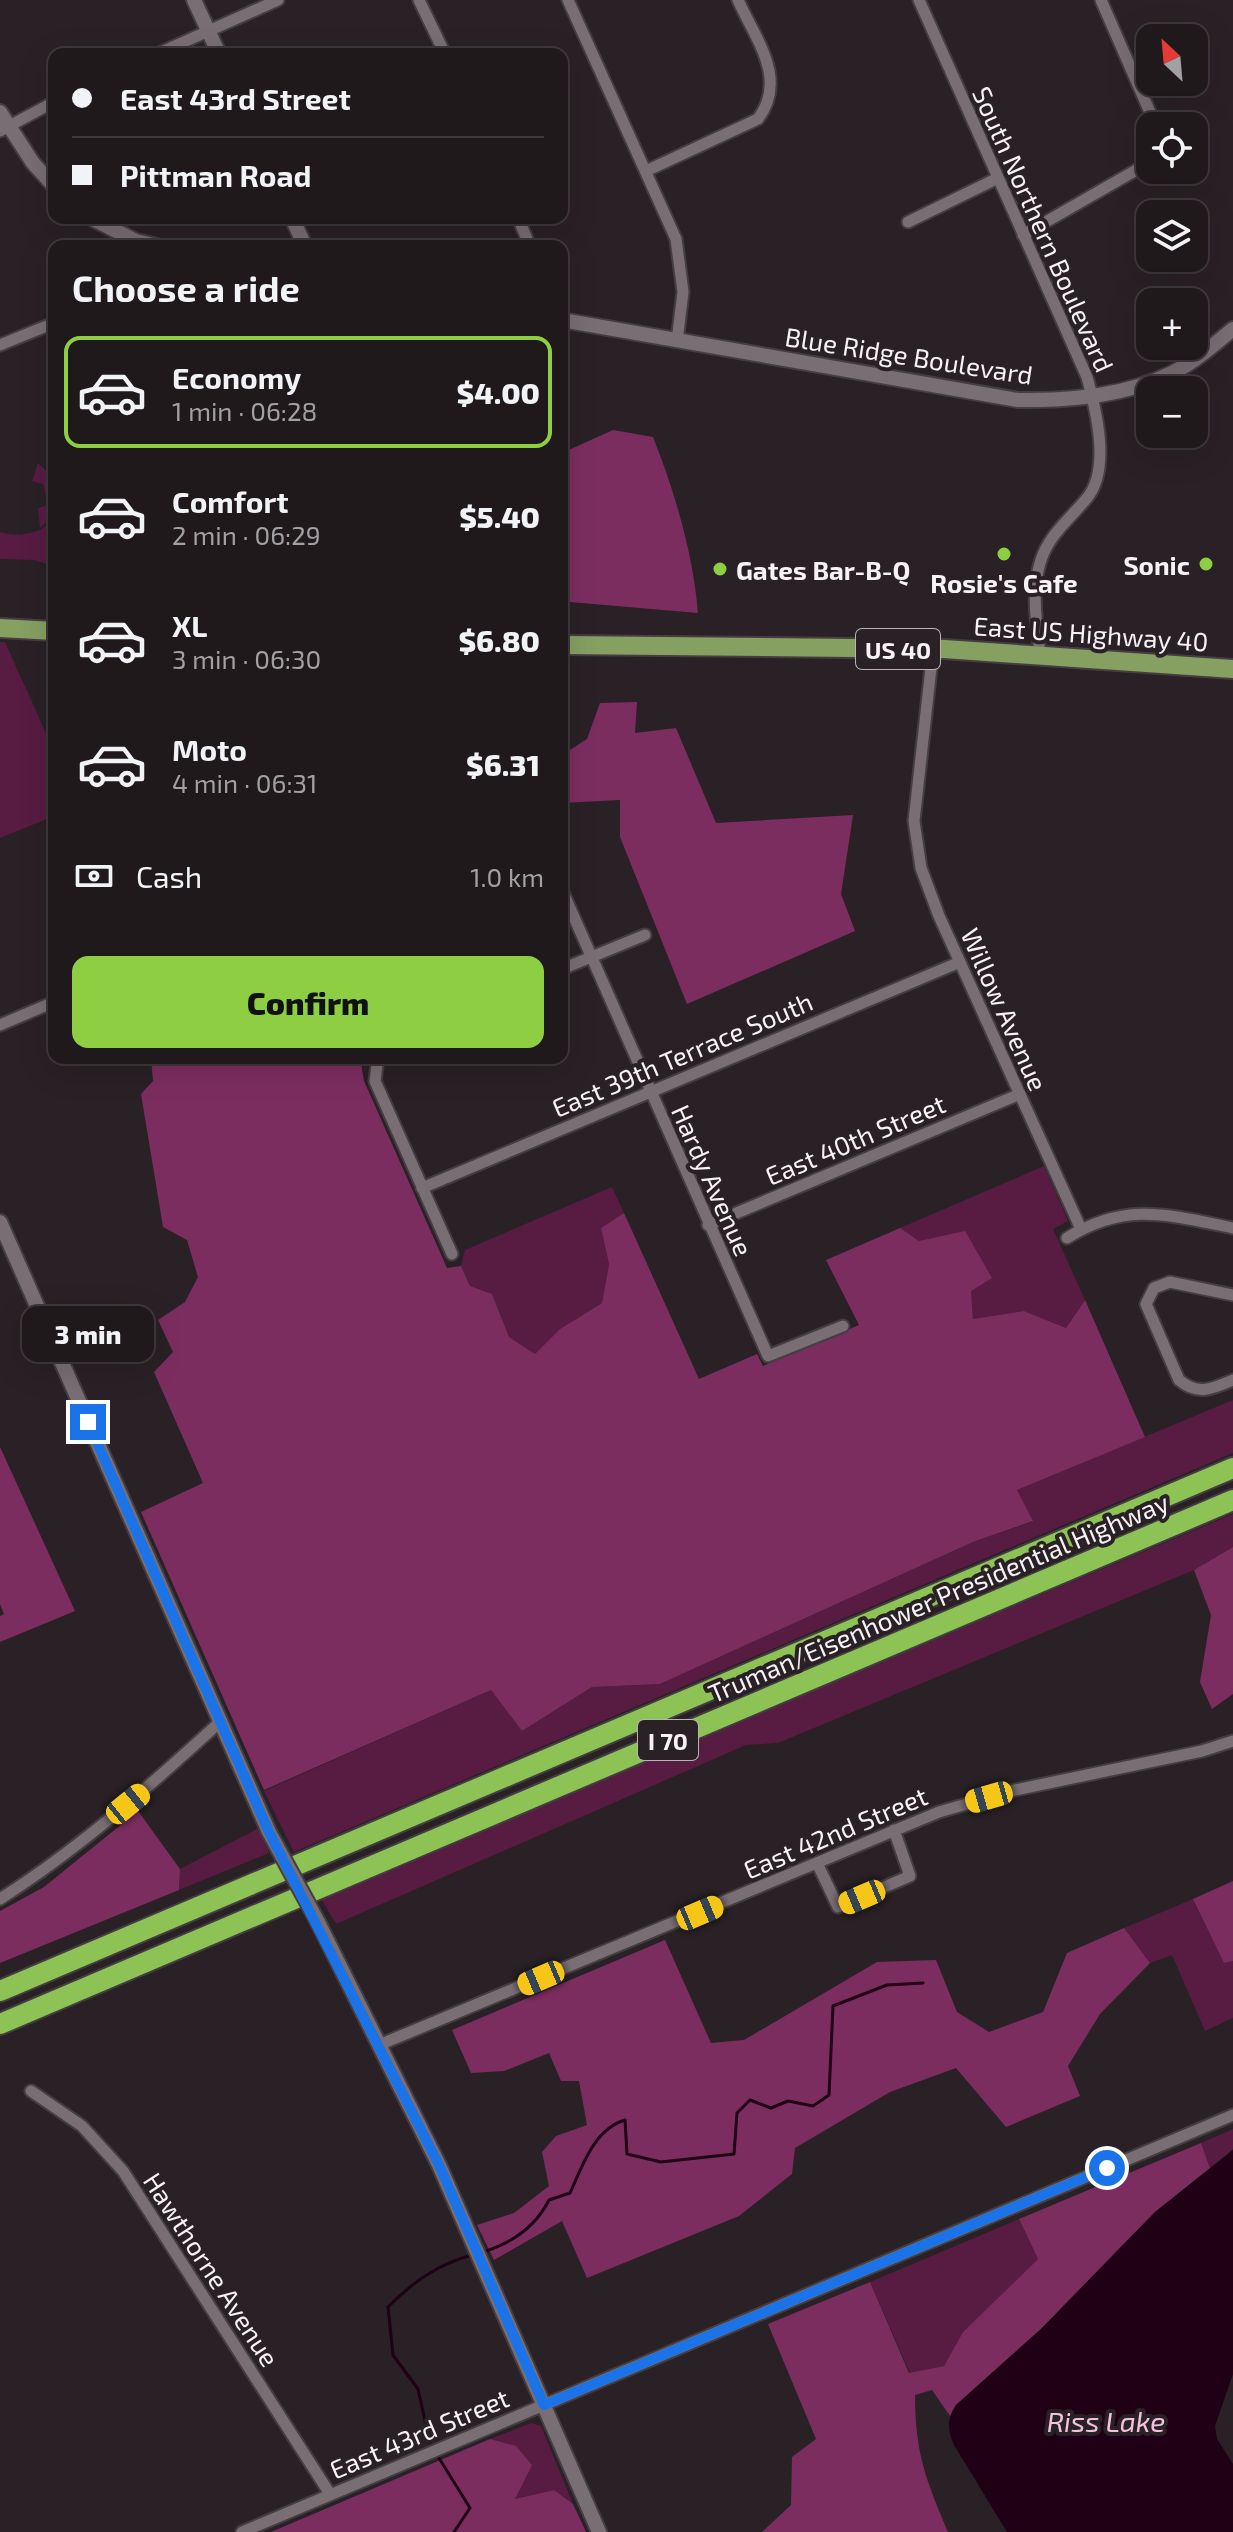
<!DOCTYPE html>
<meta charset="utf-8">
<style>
body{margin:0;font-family:"Exo 2",sans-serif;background:#272225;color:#f1f3f6;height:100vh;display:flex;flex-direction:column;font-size:30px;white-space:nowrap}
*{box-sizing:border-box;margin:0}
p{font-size:26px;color:#a1a0a3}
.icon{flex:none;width:44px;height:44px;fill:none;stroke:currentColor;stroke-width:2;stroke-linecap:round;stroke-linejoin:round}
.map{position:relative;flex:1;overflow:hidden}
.details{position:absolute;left:48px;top:240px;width:520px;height:824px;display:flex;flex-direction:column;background:#1f191c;border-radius:16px;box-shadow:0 8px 32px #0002,0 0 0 2px #3c383b}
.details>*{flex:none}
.hud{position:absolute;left:48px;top:48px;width:520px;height:176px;border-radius:16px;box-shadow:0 8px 32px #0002,0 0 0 2px #3c383b;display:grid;align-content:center;height:176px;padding:0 24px;background:#1f191c}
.needle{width:52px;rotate:334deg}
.buttons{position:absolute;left:1136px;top:24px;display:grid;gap:16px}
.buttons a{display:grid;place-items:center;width:72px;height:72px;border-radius:16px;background:#1f191c;box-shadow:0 8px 32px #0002,0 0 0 2px #3c383b;font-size:40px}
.end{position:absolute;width:36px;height:36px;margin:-18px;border:10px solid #1a73e8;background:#fff;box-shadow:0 0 0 4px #fff}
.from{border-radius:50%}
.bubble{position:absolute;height:56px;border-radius:16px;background:#1f191c;box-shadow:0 8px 32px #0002,0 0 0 2px #3c383b;font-size:26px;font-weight:800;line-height:56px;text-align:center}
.car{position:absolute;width:24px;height:48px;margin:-24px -12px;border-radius:10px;box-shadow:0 0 6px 2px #0007;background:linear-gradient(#f5c518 24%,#345 0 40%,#f5c518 0 76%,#345 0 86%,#f5c518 0)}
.hud b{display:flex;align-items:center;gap:28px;height:76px;font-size:30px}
.hud b+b{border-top:2px solid #3c383b}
.hud i{width:20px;height:20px;background:#f1f3f6}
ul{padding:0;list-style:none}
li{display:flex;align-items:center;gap:24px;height:112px;margin:0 16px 12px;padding:0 8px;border:4px solid transparent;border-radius:16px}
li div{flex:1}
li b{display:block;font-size:30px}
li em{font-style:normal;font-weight:800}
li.selected{border-color:#8ece43}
li>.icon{width:72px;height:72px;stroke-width:1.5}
h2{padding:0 24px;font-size:36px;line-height:96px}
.pay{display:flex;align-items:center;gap:20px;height:88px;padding:0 24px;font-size:30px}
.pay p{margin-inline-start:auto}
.primary-button{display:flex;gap:16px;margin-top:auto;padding:16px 24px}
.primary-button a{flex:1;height:92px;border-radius:16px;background:#8ece43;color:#111;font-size:32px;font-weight:800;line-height:92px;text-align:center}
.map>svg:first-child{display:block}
</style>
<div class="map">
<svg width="1233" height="2532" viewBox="0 0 1233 2532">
<rect width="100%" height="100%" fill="#292125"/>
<g fill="#581b42">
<polygon points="38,463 54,478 54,505 52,497 49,501 54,514 40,528 38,508 48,505 43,484 32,481"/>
<path d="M50,523H54V566L34,560L0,559V532C16,537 37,535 50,523Z"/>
<polygon points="0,642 5,642 54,751 54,816 0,838"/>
<polygon points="1044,1166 1068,1221 1053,1229 1085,1300 1066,1328 1024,1311 973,1319 971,1291 900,1228"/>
<polygon points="612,1187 624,1213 601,1228 609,1264 602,1303 560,1329 535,1354 509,1337 492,1294 470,1286 461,1266 465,1250"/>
<polygon points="1233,1400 1233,1453 294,1852 264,1791 491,1690 522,1731 592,1687 660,1684 973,1542 1032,1522 1017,1490"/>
<polygon points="1233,1514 1233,1547 1194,1570 778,1743 746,1745 336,1924 321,1899"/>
<polygon points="259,1828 269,1853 179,1890 180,1869"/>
<polygon points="1193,1899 1224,1963 1233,1961 1233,2018 1205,2031 1172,1955 1150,1963 1124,1928"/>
<polygon points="1233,2129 1233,2149 1210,2168 1201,2143"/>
<polygon points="1019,2219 1038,2259 963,2332 944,2366 910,2373 870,2282"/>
<polygon points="531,2423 541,2426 573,2504 554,2490 514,2499 531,2465 490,2439"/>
</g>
<g fill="#7c2d60">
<path d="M613,430L653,437C675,492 693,554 698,613L570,602L562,559V453Z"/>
<polygon points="637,702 635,733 676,728 716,823 853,815 841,894 855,931 687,1004 620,837 620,800 562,803 562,755 587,739 600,703"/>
<polygon points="151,1058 360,1058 364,1081 447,1268 461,1266 470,1286 492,1294 509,1337 535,1354 560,1329 602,1303 609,1264 601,1228 624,1213 699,1379 757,1354 763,1366 859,1325 826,1260 900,1228 919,1241 965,1231 992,1278 971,1291 973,1319 1024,1311 1066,1328 1085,1300 1145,1437 1017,1490 1033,1521 973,1542 660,1684 592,1687 522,1731 491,1690 264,1790 141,1512 203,1483 154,1372 173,1352 158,1320 185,1302 198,1277 187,1240 163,1227 141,1094 153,1081"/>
<polygon points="0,1447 75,1611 0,1642 0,1616 4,1614 0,1604"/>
<polygon points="1233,1547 1233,1694 1212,1709 1200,1682 1211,1615 1194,1570"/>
<polygon points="138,1811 180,1869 179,1890 0,1963 0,1911 44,1887"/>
<polygon points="1233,1881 1233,1961 1224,1963 1193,1899"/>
<polygon points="1124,1928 1150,1963 1100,2014 1068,2066 1080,2096 1006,2127 956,2068 890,2092 795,2148 792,2174 739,2216 587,2278 562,2221 494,2260 477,2225 514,2213 549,2186 542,2152 556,2136 587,2125 579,2081 561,2081 549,2053 504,2071 471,2073 452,2030 665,1940 711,2043 744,2040 877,1962 936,1960 957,2012 989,2032 1043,2012 1067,1953"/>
<path d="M1201,2143L1210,2168L1155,2212L1041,2329L956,2405L950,2416L932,2390L915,2395C915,2453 926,2480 948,2532H762L791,2505L792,2457L816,2439L768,2324L870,2282L909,2373L944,2366L963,2332L1038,2259L1019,2219Z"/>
<polygon points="490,2439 516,2446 532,2465 515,2499 554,2490 573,2504 586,2532 271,2532"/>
</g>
<path fill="#200014" d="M1233,2150V2374L1215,2426L1217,2439L1233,2464V2532H1007L954,2445C947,2429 947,2419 956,2405L1041,2329L1155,2212Z"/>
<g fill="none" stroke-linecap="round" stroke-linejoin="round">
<g stroke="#200014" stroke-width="3">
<path d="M483,2252C512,2243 536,2226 549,2200L570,2193C582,2167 594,2129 625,2120L627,2154L661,2162L734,2154L737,2113L750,2100L771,2108L788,2101L813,2106L829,2095L833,2006L887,1985L923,1983"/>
<path d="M430,2443L418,2389L393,2355L388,2307C413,2282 438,2264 472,2255"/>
<polyline points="439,2458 470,2508 454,2532"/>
</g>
<defs>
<g id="minor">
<polyline points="419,0 445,54"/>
<polyline points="568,0 676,239 683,292 677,341"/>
<path d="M919,0L1087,377C1096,410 1111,469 1087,498C1070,519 1048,535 1040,563C1031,594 1037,624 1040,655"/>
<polyline points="1101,0 1156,126"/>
<polyline points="157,54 278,0"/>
<polyline points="0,131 54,102"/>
<path d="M646,171L758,119C788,79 756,40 738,0"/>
<polyline points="518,218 530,246"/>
<polyline points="908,222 998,178"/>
<polyline points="1023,235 1145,165 1150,158"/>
<polyline points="0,345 54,323"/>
<polyline points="933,650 914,821 921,868 939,916 1081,1229"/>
<polyline points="562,890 768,1356 843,1326"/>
<polyline points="562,969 645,935"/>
<polyline points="0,1025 54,1002"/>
<polyline points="378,1058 375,1081 452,1254"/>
<polyline points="422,1188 960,962"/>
<polyline points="708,1225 1020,1094"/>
<path d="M1067,1238C1126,1201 1169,1215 1233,1228"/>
<path d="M1233,1295L1170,1282L1154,1288L1146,1304L1179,1380C1198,1396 1212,1389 1233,1380"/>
<polyline points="817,1863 838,1907 910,1876 894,1830"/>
<path d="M0,1899C80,1848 151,1785 221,1721"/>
<polyline points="379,2045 939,1812 1015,1790 1202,1751 1233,1741"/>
<polyline points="31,2091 82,2126 123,2171 330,2494"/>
<polyline points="242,2532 1233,2115"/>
</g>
<g id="tertiary">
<polyline points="194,0 219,54"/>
<polyline points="0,112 33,163 54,186"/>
<polyline points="91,218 136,241 157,246"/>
<polyline points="292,218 305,246"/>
<path d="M562,320L1018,400C1075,401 1139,395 1188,364C1204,354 1218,341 1233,329"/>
<polyline points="0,1222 269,1832"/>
<polyline points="318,1922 439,2165 599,2532"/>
</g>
<g id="primary">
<polyline points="0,628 54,631"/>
<polyline points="562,645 944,649 1233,669"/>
</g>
<g id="motorway">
<polyline points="0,1991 1233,1468"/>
<polyline points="0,2024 1233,1500"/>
</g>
</defs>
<use href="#minor" stroke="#443e42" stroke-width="15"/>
<use href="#tertiary" stroke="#443e42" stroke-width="18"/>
<use href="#primary" stroke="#443e42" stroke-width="22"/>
<use href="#motorway" stroke="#443e42" stroke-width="24"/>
<use href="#minor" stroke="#786e74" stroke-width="11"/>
<use href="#tertiary" stroke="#786e74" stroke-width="14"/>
<use href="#primary" stroke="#85a061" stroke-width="18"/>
<use href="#motorway" stroke="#8dc255" stroke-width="20"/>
<defs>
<polyline id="tertiary-bridge" points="269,1832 318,1922"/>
</defs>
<use href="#tertiary-bridge" stroke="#443e42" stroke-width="18" stroke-linecap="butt"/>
<use href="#tertiary-bridge" stroke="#786e74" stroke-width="14"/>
</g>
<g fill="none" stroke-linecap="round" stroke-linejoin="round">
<polyline stroke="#1a73e8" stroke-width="10" points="88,1422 269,1832 439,2165 544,2405 1107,2168"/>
</g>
<g fill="#8ece43" stroke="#292125" stroke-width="3">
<circle cx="1004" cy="554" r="8"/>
<circle cx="1206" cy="564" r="8"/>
<circle cx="720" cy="569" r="8"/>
</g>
<g text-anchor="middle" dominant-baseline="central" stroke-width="8" stroke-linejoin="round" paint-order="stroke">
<g fill="#292125" stroke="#b9b3b7" stroke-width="2">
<rect x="856" y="629" width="84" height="40" rx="6"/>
<rect x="638" y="1720" width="60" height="40" rx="6"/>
</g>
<g font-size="24" font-weight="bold" fill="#f7f2f5">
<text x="898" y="649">US 40</text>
<text x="668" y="1740">I 70</text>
</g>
<g font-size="26" fill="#f7f2f5" stroke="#292125">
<text transform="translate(1044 229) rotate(66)">South Northern Boulevard</text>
<text transform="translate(909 355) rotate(9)">Blue Ridge Boulevard</text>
<text transform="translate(1091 633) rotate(4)">East US Highway 40</text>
<text transform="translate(1005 1009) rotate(66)">Willow Avenue</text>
<text transform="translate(682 1054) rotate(-23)">East 39th Terrace South</text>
<text transform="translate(855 1139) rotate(-23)">East 40th Street</text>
<text transform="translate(713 1180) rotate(66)">Hardy Avenue</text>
<text transform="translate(938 1597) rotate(-23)">Truman/Eisenhower Presidential Highway</text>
<text transform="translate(835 1832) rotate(-23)">East 42nd Street</text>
<text transform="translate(212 2269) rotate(57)">Hawthorne Avenue</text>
<text transform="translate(419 2433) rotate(-23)">East 43rd Street</text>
</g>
<g font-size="26" font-weight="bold" fill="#f7f2f5" stroke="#292125" text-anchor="end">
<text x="1190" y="564">Sonic</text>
<text x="736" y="569" text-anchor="start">Gates Bar-B-Q</text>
<text x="1004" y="582" text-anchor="middle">Rosie's Cafe</text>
</g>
<g font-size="28" font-style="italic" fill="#f2c3dd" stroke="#292125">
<text x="1106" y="2421">Riss Lake</text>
</g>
</g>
</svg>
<div class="buttons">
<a><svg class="needle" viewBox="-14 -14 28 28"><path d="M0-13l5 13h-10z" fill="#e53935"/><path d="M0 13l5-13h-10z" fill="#a1a0a3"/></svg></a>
<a><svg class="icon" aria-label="locate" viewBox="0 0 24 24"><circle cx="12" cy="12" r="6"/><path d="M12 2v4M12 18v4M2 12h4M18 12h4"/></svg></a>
<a><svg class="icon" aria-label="layers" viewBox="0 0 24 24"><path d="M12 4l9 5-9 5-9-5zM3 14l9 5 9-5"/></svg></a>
<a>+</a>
<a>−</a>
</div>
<i class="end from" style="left:1107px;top:2168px"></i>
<i class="end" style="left:88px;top:1422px"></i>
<div class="bubble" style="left:22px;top:1306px;width:132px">3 min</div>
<i class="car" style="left:989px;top:1797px;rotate:254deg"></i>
<i class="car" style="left:128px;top:1804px;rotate:51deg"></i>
<i class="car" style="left:862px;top:1897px;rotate:247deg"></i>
<i class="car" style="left:700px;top:1913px;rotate:67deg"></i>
<i class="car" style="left:541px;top:1978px;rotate:247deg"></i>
<div class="hud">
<b><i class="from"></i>East 43rd Street</b>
<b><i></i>Pittman Road</b>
</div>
<section class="details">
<h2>Choose a ride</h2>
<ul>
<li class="selected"><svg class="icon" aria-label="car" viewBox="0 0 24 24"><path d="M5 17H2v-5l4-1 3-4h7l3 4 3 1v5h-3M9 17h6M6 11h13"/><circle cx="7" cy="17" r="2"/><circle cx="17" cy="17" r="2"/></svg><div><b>Economy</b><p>1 min · 06:28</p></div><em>$4.00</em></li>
<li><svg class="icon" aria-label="car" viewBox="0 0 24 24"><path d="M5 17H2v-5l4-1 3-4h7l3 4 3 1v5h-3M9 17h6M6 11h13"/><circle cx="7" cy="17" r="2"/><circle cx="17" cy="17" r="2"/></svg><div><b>Comfort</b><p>2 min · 06:29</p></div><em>$5.40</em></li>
<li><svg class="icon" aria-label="car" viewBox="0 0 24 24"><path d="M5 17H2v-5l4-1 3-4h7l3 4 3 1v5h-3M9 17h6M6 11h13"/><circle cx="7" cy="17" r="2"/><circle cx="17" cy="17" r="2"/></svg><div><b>XL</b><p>3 min · 06:30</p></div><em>$6.80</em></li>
<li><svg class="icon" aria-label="car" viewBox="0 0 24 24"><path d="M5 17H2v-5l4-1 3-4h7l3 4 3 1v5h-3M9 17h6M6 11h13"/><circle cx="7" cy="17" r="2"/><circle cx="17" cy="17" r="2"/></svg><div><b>Moto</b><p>4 min · 06:31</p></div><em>$6.31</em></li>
</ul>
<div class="pay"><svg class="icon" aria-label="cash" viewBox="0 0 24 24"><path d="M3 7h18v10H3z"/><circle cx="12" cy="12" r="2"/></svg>Cash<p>1.0 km</p></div>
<div class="primary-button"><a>Confirm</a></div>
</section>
</div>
